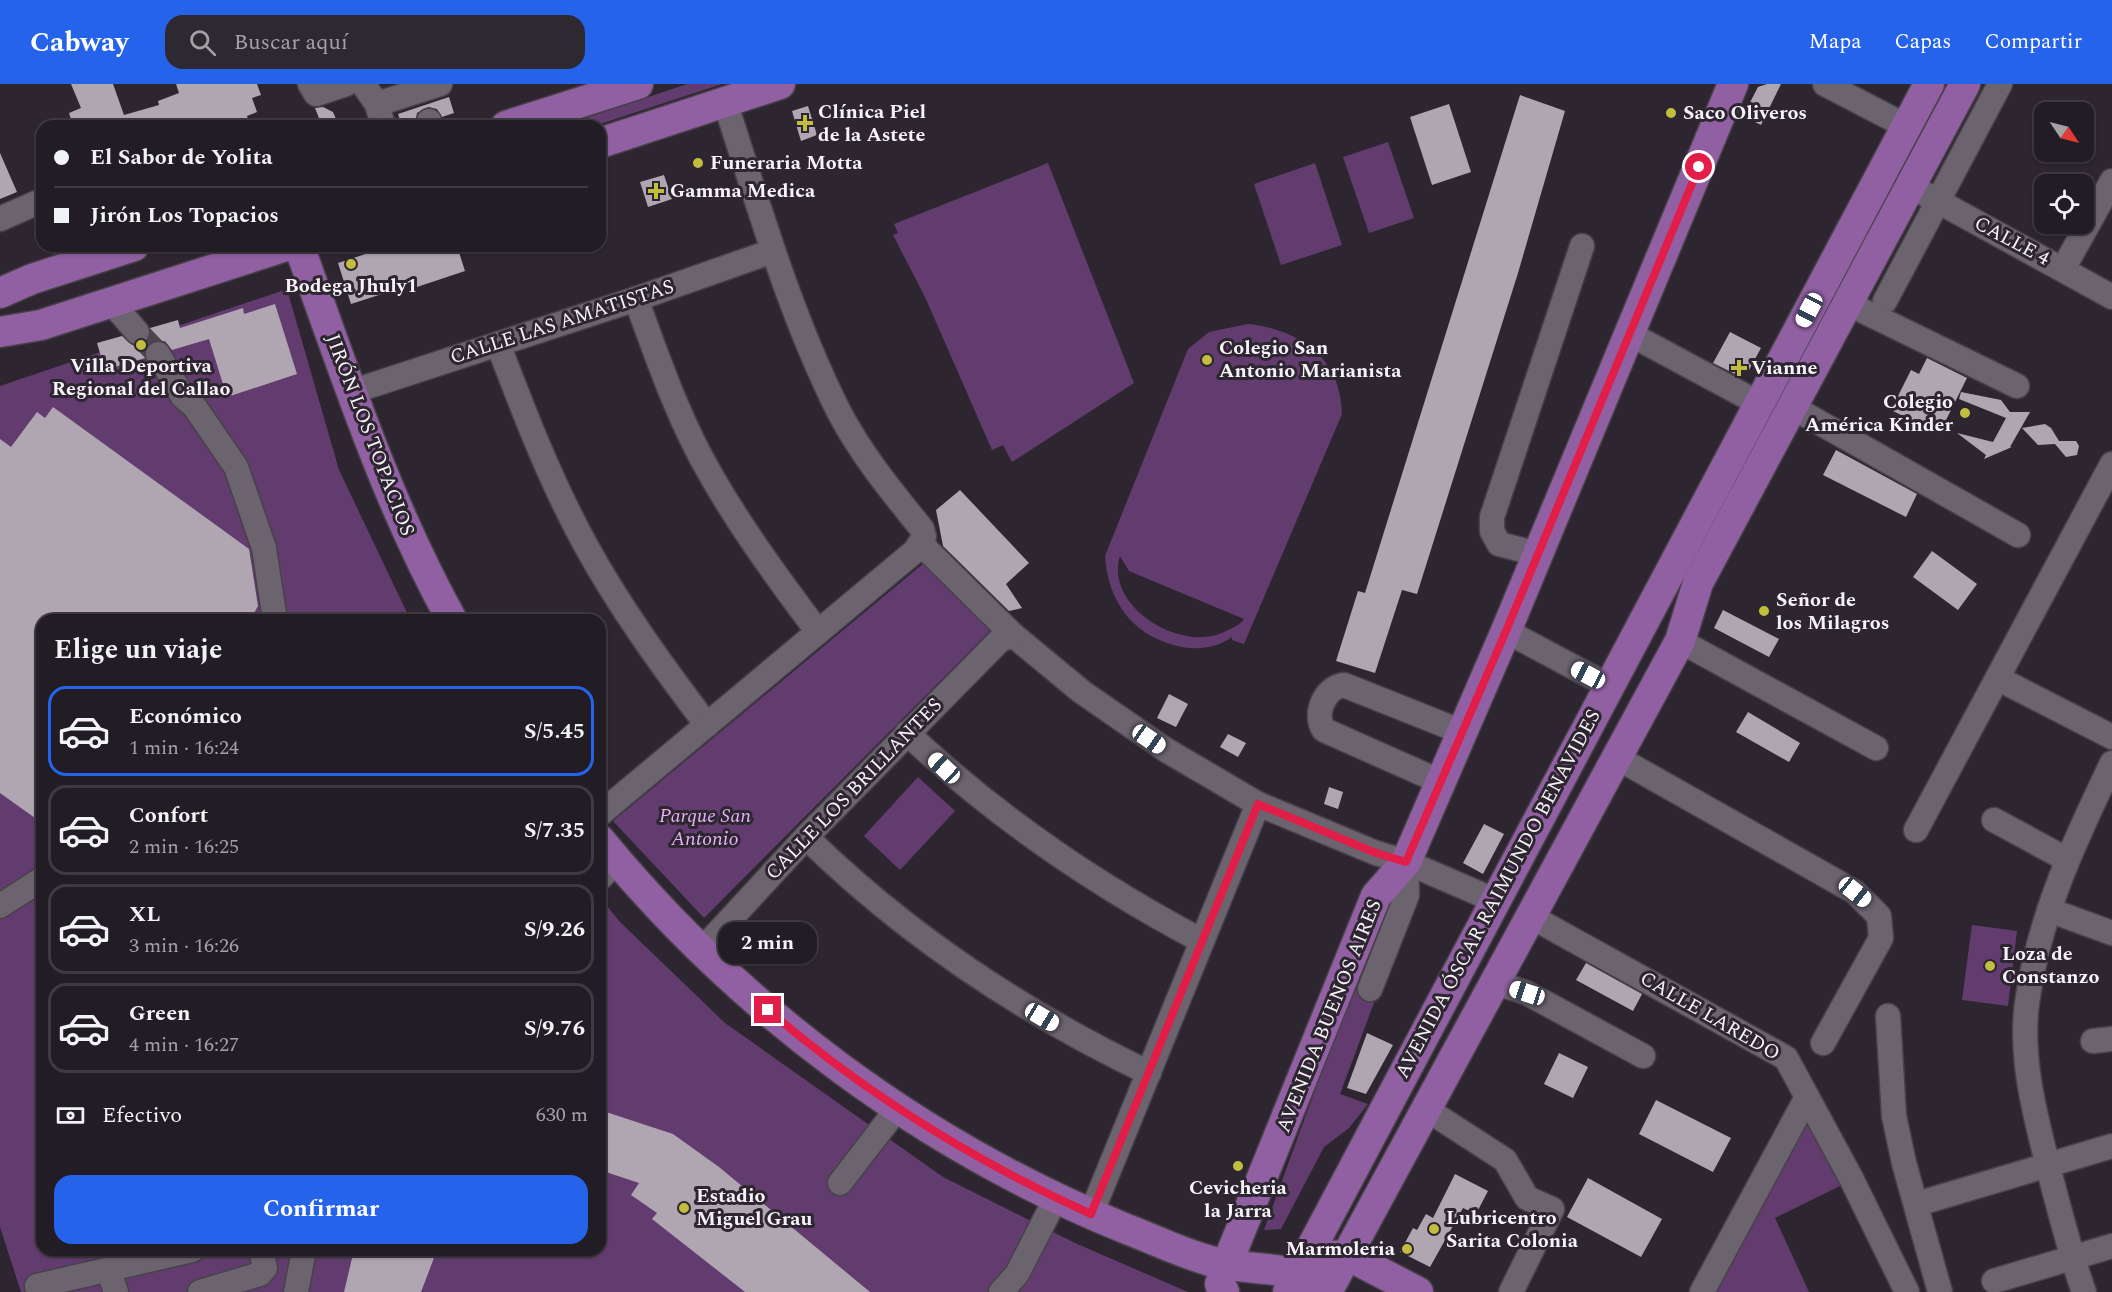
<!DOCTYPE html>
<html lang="es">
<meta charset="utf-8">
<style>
body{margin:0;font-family:Spectral,serif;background:#2e2931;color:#f1f3f6;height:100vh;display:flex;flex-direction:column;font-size:22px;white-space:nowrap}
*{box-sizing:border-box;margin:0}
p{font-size:20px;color:#a2a1a6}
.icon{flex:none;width:33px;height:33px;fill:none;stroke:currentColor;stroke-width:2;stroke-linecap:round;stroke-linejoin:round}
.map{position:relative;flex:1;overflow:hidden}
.drawer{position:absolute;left:36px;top:530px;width:570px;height:642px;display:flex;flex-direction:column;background:#221c24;border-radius:18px;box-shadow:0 2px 4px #0004,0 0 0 2px #3f3a41}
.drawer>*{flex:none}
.banner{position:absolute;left:36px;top:36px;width:570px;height:132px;border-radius:18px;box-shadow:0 2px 4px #0004,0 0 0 2px #3f3a41;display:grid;align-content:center;height:132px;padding:0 18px;background:#221c24}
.needle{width:39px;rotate:125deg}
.controls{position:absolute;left:2034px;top:18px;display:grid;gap:12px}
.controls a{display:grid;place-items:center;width:60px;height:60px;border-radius:12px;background:#221c24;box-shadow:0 2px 4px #0004,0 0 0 2px #3f3a41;font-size:30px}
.end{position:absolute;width:27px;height:27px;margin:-14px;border:8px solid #e11d48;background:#fff;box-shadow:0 0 0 3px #fff}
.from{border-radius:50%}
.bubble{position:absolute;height:42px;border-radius:18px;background:#221c24;box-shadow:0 2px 4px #0004,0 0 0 2px #3f3a41;font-size:20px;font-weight:700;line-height:42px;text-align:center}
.car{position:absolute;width:18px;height:36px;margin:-18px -9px;border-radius:8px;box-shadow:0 0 4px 2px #0007;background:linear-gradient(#fff 24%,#345 0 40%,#fff 0 76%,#345 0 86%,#fff 0)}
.banner b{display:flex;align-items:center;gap:21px;height:57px;font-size:22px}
.banner b+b{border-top:2px solid #3f3a41}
.banner i{width:15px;height:15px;background:#f1f3f6}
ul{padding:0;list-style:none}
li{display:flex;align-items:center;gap:18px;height:90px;margin:0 12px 9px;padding:0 6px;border:3px solid #3f3a41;border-radius:18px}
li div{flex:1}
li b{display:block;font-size:22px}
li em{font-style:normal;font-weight:700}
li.active{border-color:#2563eb}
li>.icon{width:54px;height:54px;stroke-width:1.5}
h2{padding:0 18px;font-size:27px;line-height:72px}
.pay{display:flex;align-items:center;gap:15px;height:66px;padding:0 18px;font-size:22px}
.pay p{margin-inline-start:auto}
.cta{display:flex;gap:12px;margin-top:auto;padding:12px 18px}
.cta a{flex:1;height:69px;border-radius:18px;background:#2563eb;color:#fff;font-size:24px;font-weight:700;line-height:69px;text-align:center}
header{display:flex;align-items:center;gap:36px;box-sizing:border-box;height:84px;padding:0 30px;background:#2563eb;color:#fff}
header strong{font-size:28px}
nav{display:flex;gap:33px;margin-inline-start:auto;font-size:21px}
.search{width:420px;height:54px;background:#2e2931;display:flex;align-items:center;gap:15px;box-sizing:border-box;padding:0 21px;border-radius:18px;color:#a2a1a6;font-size:22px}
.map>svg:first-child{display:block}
</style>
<header>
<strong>Cabway</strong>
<div class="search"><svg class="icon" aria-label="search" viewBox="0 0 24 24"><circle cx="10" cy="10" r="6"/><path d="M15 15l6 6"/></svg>Buscar aquí</div>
<nav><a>Mapa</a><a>Capas</a><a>Compartir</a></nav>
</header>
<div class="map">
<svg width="2112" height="1208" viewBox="0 0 2112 1208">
<rect width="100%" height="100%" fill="#2d2630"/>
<g fill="#633c6f" fill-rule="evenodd">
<polygon points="687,0 722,0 594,42 562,42"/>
<polygon points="1388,58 1414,134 1369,149 1343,73"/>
<polygon points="1048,79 1134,299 1012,378 1003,361 992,366 925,213 893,151 898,149 894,140"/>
<polygon points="1315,79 1342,161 1281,181 1254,100"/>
<polygon points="287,205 339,386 410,535 42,536 42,1166 600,1166 600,813 619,837 725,939 943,1093 1075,1159 1188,1208 21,1208 0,1143 0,302"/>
<path d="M1248,240C1300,246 1341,274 1342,330L1244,560L1232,556V553C1215,565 1194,567 1174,561C1131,550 1108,516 1105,472L1188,265L1209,248ZM1120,472L1129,487L1244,535C1239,542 1232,544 1224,548C1181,569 1104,522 1120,472Z"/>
<polygon points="930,474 997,540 704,834 613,737"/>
<polygon points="918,693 955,727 900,786 864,752"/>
<polygon points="1405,802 1416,806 1340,1010 1368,1020 1349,1044 1324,1063 1281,1145 1264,1146 1379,831"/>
<polygon points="1972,841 2017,847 2008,922 1962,916"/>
<polygon points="1806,1035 1848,1098 1775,1134 1809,1208 1715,1208"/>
</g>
<g fill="#afa6b2">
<polygon points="71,0 113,0 124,31 159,21 158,17 179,9 176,0 257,0 261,11 252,14 257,28 247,32 250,42 73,42 69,29 81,24"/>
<polygon points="1767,0 1781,0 1761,41 1743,32 1758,3"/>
<polygon points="1520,11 1565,27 1518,189 1417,510 1402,506 1375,589 1336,577 1358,507 1365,509"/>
<polygon points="449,13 454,29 442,33 437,25 428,23 417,29 415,42 402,42 398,30"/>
<polygon points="1449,20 1471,88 1432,101 1410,33"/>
<polygon points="808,22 817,51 801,57 792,27"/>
<polygon points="323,23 333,28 339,42 322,42 315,24"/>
<polygon points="0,69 17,108 0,115"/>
<polygon points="664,91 672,115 648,123 640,98"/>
<polygon points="390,162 457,162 465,187 411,205 410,201 351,220 338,179"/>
<polygon points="275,220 297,290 227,313 209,255 172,266 165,257 151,257 145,263 145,274 105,286 97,259 122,252 132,261 140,262 150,253 150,244 178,236 180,244 243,224 244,230"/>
<polygon points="1730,248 1761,264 1749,286 1735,290 1713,279"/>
<polygon points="1927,274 1967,294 1939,350 1891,326 1911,286 1919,290"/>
<polygon points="1961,308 2001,316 2010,328 2030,328 2010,363 2012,363 1984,375 1986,371 1957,349 1993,358 2006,334 1959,315"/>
<polygon points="53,323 249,465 258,522 250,536 42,536 42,739 0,709 0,355 11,363 37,328 45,334"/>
<polygon points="2045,340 2051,344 2059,357 2076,357 2079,362 2077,371 2066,373 2055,360 2038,361 2022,344"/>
<polygon points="1836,366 1917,410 1906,433 1823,391"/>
<polygon points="960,406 1029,479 1006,500 1022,524 1009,527 943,462 936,426"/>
<polygon points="1932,467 1977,500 1958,526 1913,493"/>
<polygon points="1723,526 1779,555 1769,573 1714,544"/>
<polygon points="1169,610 1188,620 1176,643 1157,634"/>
<polygon points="1748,628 1800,659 1789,678 1736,648"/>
<polygon points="1228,650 1246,659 1238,673 1220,663"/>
<polygon points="1329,703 1343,708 1338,725 1324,720"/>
<polygon points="1484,740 1504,750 1483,790 1463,779"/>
<polygon points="1586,879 1642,910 1633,927 1576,896"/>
<polygon points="1367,949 1393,961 1366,1010 1347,1004"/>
<polygon points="1559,969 1588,983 1573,1014 1544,1000"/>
<polygon points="1656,1016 1731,1054 1713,1088 1639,1050"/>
<polygon points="600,1026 673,1050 719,1083 870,1208 745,1208 652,1135 657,1129 631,1111 639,1099 600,1086"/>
<polygon points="1455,1090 1488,1107 1476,1130 1463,1124 1430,1183 1400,1168 1413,1144 1417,1146 1426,1130 1433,1134"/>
<polygon points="1588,1094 1662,1135 1641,1173 1567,1133"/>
<polygon points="354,1166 437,1166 421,1208 344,1208"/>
</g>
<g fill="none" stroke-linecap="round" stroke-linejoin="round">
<polyline stroke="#4b454e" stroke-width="24" stroke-dasharray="24 12" stroke-linecap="butt" points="137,248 158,270"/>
<defs>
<g id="minor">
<polyline points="310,0 316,10 346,0"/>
<polyline points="363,0 377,20 383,42"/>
<polyline points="1825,0 1906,42"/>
<polyline points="377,20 440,0"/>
<polyline points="429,42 429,37"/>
<polyline points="1925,110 2112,213"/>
<polyline points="0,135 36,119"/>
<polyline points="2063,185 2112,97"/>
<path d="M636,215C658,275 679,337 712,393C743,447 780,497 818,548"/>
<polyline points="1885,217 2000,0"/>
<polyline points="112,219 137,248"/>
<polyline points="1847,219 2017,302"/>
<polyline points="1630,250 1760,320"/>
<path d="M498,260C524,328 550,396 585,460C620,524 663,583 707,641"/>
<polyline points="158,270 183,313 194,322 236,383 264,464 275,536"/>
<polyline points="351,308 636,215 773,167"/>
<polyline points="1792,323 2018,451"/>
<polyline points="921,460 1013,551 1082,608 1166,666 1258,720 1376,769 1406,778 1494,816"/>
<polyline points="1538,470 1499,460 1492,447 1492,433 1582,162"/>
<polyline points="1506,547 1609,602"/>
<polyline points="1680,557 1876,664"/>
<polyline points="1999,595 2112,653"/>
<path d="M907,649C996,733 1094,800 1202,857"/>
<polyline points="1616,673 1855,808 1879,832 1881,854 1823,959"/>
<path d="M1441,698L1324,646C1313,630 1325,603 1344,601L1462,648"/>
<path d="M600,730L915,467L924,453L922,445C892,408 860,369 838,326C789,228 759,122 725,18"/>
<polyline points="1994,736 2066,775"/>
<polyline points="1916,746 2112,380"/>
<path d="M806,753C907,852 1022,928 1149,989"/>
<polyline points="600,794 617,777"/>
<polyline points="0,822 42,795"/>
<polyline points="2049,826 2112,849"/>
<polyline points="1530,832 1786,974 1851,1094 1907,1208"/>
<polyline points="701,867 806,753 1000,556 1013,551"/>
<polyline points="1494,898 1527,909 1643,972"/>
<polyline points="1370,905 1407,811 1406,778"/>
<polyline points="1888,932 1894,1032 1904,1079 1940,1208"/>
<polyline points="2093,957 2112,955"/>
<polyline points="1426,1025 1505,1076 1527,1114 1552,1125 1511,1208"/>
<polyline points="840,1099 897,1025"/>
<polyline points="1917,1120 2112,1062"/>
<polyline points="1091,1130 1258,720"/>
<polyline points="108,1185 116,1208"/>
<polyline points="1994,1197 2112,1162"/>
<polyline points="37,1202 192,1166"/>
<polyline points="200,1208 260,1190 265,1184 261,1166"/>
<polyline points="296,1208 304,1166"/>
<polyline points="1001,1208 1017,1190 1056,1114"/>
<polyline points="1702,1208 1807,1013"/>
<path d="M2084,1208C2071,1172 2062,1135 2052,1098C2038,1042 2019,978 2027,919C2039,832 2075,756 2112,679"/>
</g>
<g id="major">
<polyline points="506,42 638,0"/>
<polyline points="600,59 780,0"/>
<path d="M299,162C345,289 386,417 452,536"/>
<polyline points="0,209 32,195 134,162"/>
<polyline points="0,248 41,241 286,162"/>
<path d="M600,756C740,926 920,1060 1124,1144C1151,1154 1177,1167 1204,1175C1240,1187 1280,1181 1316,1196"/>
<polyline points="1329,1172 1347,1171 1418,1208"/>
<polyline points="1227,1180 1376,812 1406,778 1506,547 1733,0"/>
<polyline points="1220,1200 1224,1208"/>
<polyline points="1288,1208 1929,0"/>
<polyline points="1327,1208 1680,557 1698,499 1965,0"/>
</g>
</defs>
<use href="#minor" stroke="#484149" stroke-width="27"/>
<use href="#major" stroke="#484149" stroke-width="33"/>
<use href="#minor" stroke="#6b636e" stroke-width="24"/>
<use href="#major" stroke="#9160a2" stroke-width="30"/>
</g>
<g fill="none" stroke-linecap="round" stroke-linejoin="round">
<path stroke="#e11d48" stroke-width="8" d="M768,926C866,1010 974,1077 1091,1130L1258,720L1376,769L1406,778L1506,547L1699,83"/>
</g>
<g fill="#c2bd3f" stroke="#2d2630" stroke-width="2">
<circle cx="1671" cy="29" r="6"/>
<path d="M802 30h6v6h6v6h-6v6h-6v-6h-6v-6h6z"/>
<circle cx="698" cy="79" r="6"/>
<path d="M653 98h6v6h6v6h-6v6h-6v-6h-6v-6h6z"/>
<circle cx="351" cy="180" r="6"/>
<circle cx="141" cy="261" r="6"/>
<circle cx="1207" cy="276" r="6"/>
<path d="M1736 275h6v6h6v6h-6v6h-6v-6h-6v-6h6z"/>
<circle cx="1965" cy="329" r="6"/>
<circle cx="1764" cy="527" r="6"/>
<circle cx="1990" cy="882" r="6"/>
<circle cx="1238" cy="1082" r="6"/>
<circle cx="684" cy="1124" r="6"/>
<circle cx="1434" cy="1145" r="6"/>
<circle cx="1407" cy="1165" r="6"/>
</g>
<g text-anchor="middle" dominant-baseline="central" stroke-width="6" stroke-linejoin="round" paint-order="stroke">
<g font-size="20" font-weight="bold" fill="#f7f2f8" stroke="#2d2630" text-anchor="start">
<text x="818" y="28">Clínica Piel<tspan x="818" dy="23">de la Astete</tspan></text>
<text x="1683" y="29">Saco Oliveros</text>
<text x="710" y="79">Funeraria Motta</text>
<text x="670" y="107">Gamma Medica</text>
<text x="351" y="202" text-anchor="middle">Bodega Jhuly1</text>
<text x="1219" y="264">Colegio San<tspan x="1219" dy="23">Antonio Marianista</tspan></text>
<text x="141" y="282" text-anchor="middle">Villa Deportiva<tspan x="141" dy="23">Regional del Callao</tspan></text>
<text x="1751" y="284">Vianne</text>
<text x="1953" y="318" text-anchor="end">Colegio<tspan x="1953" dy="23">América Kinder</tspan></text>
<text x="1776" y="516">Señor de<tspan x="1776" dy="23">los Milagros</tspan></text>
<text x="2002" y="870">Loza de<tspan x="2002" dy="23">Constanzo</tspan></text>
<text x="1238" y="1104" text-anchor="middle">Cevicheria<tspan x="1238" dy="23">la Jarra</tspan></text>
<text x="696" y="1112">Estadio<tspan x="696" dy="23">Miguel Grau</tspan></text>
<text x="1446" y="1134">Lubricentro<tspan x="1446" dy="23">Sarita Colonia</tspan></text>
<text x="1395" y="1165" text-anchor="end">Marmoleria</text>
</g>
<g font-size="20" fill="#f7f2f8" stroke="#2d2630">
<text transform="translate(2012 157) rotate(28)">CALLE 4</text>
<text transform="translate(562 238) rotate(-18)">CALLE LAS AMATISTAS</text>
<text transform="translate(370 351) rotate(69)">JIRÓN LOS TOPACIOS</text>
<text transform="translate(854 705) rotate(-46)">CALLE LOS BRILLANTES</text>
<text transform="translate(1498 810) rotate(-62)">AVENIDA ÓSCAR RAIMUNDO BENAVIDES</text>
<text transform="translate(1329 932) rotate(-68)">AVENIDA BUENOS AIRES</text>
<text transform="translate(1710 932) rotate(30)">CALLE LAREDO</text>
</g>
<g font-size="20" font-style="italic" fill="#e7b0f9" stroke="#2d2630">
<text x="705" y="732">Parque San<tspan x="705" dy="23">Antonio</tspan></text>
</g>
</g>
</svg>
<div class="controls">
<a><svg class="needle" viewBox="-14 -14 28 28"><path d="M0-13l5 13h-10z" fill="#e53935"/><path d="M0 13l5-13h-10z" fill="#a2a1a6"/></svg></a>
<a><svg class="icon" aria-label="locate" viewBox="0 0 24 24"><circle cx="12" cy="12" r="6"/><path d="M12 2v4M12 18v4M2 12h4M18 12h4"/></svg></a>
</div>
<i class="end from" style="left:1699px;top:83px"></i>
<i class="end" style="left:768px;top:926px"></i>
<div class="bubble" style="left:718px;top:838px;width:99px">2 min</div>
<i class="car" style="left:1809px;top:226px;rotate:208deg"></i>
<i class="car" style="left:1588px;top:591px;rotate:298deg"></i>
<i class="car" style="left:1149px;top:655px;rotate:125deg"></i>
<i class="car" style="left:944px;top:684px;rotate:313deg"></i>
<i class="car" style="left:1855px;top:808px;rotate:129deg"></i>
<i class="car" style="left:1527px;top:909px;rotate:288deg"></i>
<i class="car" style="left:1042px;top:933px;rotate:121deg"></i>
<div class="banner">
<b><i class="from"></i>El Sabor de Yolita</b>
<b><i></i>Jirón Los Topacios</b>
</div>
<section class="drawer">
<h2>Elige un viaje</h2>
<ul>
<li class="active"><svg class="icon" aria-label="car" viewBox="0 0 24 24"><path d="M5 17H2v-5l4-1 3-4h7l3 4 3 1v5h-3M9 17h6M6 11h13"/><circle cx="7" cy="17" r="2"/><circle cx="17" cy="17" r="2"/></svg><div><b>Económico</b><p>1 min · 16:24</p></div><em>S/5.45</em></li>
<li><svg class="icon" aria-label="car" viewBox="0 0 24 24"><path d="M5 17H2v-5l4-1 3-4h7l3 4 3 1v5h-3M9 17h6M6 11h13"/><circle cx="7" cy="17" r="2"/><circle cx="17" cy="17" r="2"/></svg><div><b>Confort</b><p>2 min · 16:25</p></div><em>S/7.35</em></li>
<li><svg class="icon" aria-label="car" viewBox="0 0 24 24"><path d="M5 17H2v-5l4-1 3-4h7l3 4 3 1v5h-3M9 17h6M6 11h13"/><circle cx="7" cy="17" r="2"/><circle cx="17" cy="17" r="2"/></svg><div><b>XL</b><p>3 min · 16:26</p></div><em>S/9.26</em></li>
<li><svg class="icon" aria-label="car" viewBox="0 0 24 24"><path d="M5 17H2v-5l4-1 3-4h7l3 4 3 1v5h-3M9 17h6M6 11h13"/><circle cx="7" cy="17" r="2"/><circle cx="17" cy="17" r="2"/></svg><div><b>Green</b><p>4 min · 16:27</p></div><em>S/9.76</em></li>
</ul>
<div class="pay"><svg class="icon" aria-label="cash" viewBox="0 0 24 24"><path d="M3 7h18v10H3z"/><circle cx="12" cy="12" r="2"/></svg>Efectivo<p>630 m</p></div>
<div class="cta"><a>Confirmar</a></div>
</section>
</div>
